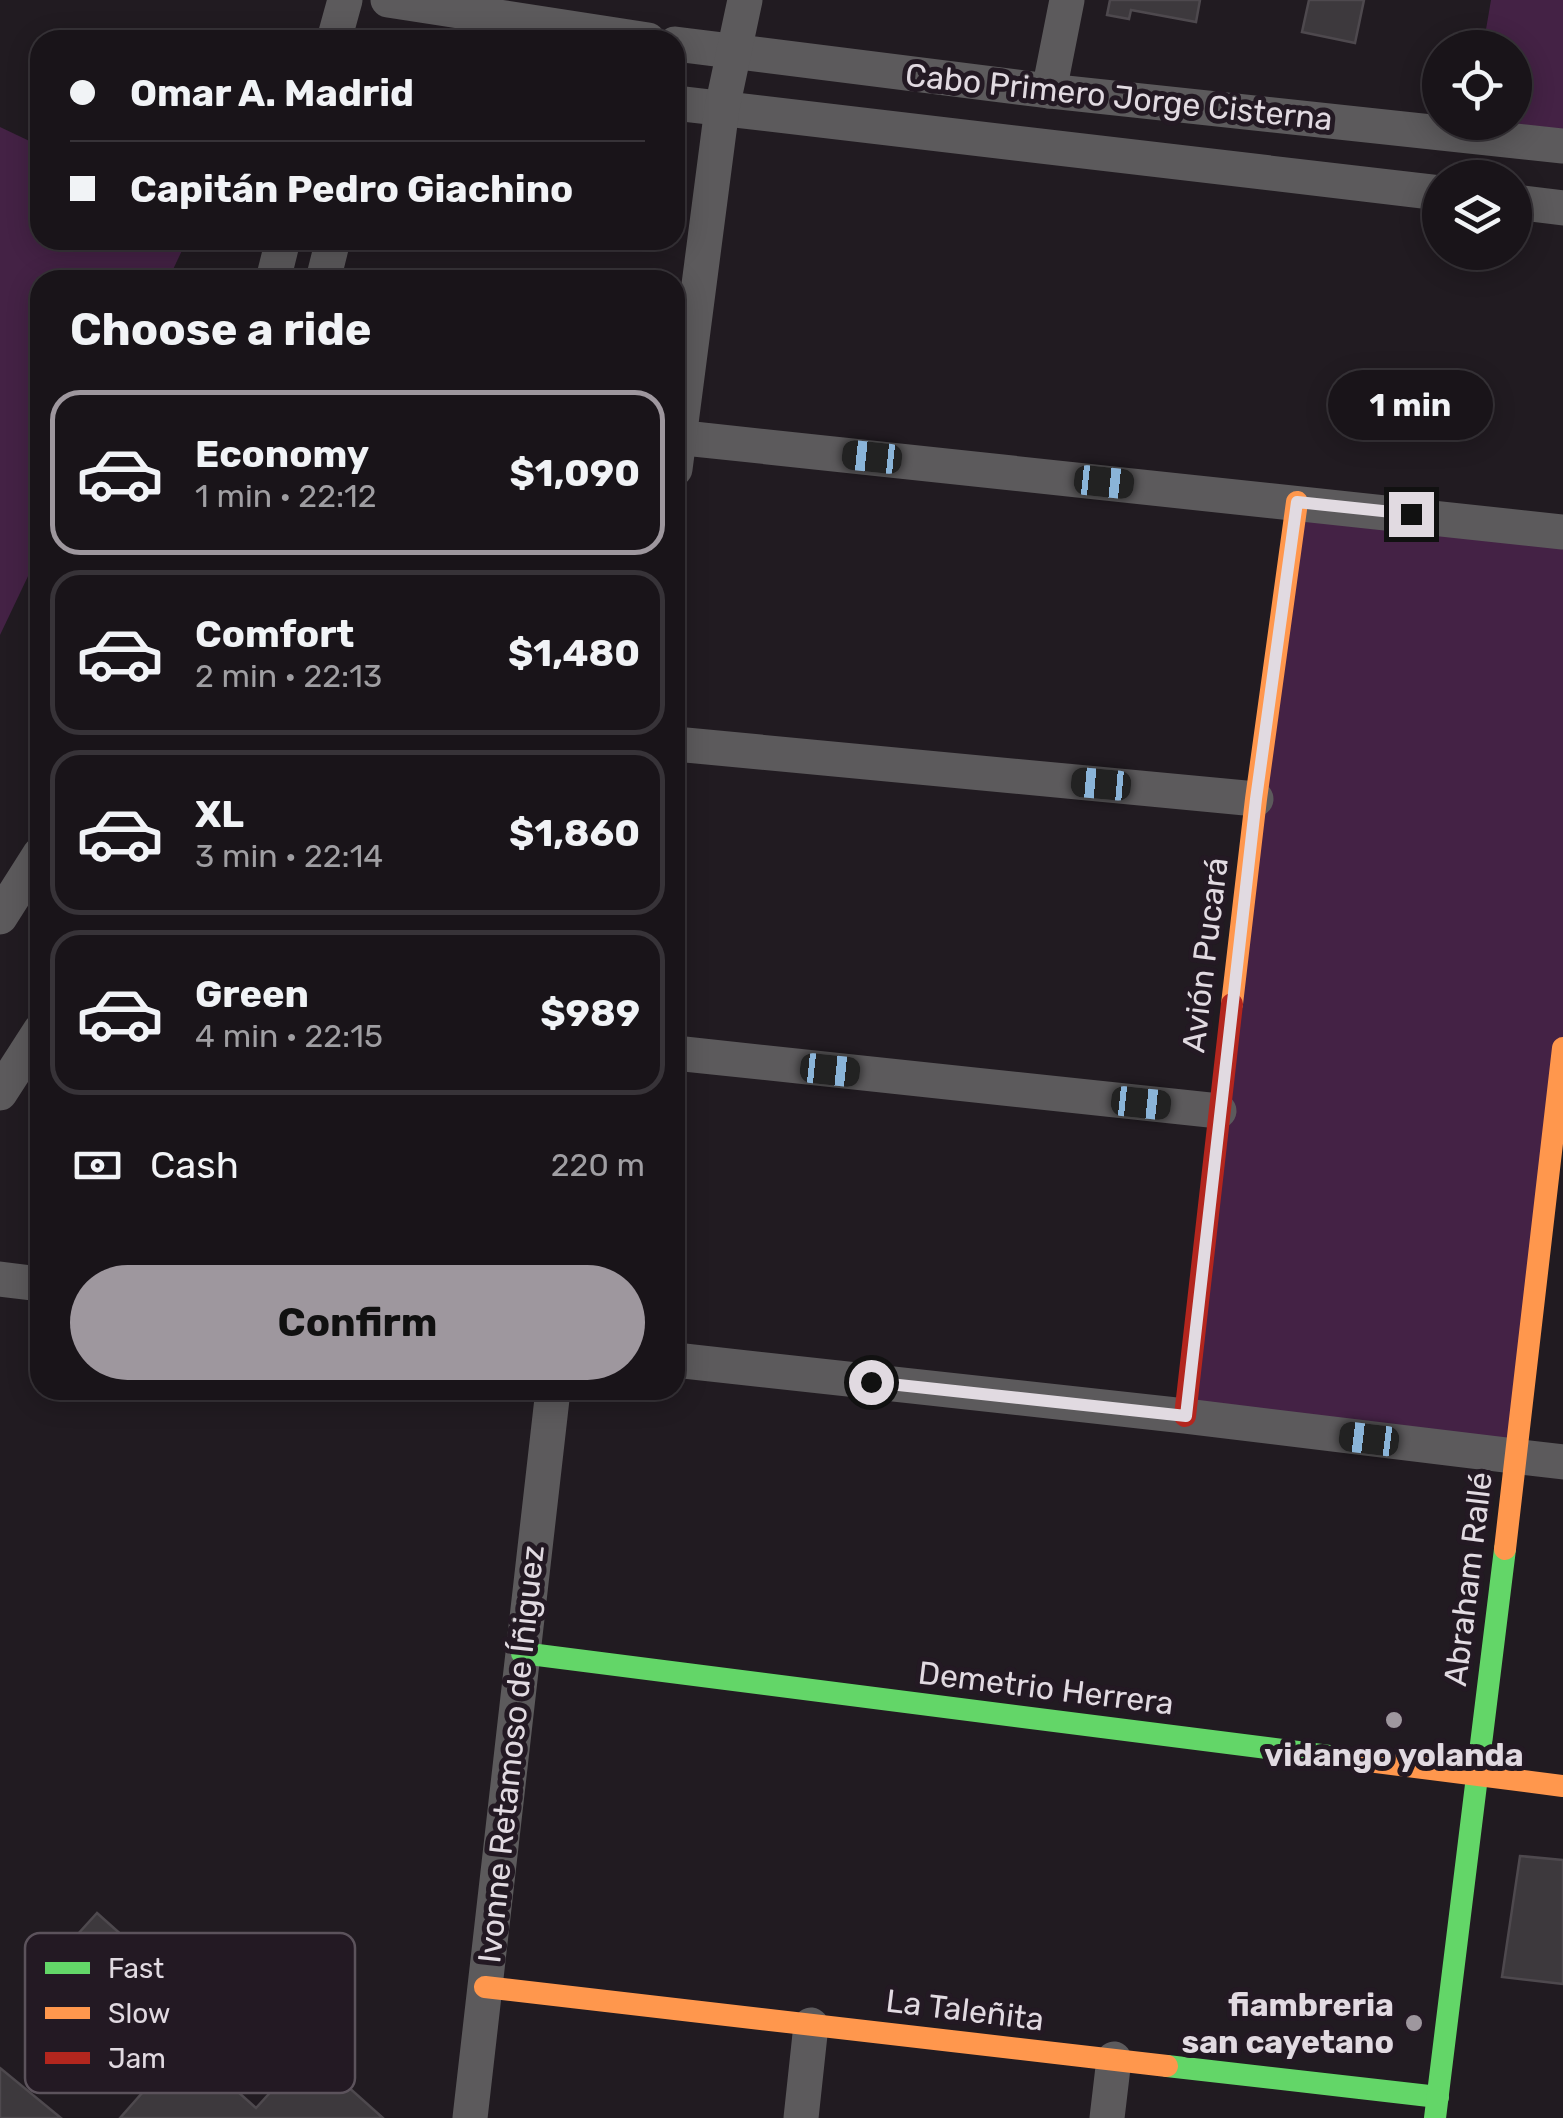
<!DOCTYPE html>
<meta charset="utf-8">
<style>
body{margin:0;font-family:Rubik,sans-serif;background:#262126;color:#f1f3f6;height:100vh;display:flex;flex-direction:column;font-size:38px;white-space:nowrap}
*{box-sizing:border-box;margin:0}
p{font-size:32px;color:#9f9ea2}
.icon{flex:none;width:55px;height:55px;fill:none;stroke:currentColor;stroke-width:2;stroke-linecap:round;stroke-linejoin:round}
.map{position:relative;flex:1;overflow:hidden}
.panel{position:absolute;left:30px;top:270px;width:655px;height:1130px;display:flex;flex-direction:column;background:#191419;border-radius:30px;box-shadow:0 5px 25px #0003,0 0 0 2px #373338}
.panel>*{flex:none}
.top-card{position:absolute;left:30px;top:30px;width:655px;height:220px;border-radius:30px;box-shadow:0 5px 25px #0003,0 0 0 2px #373338;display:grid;align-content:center;height:220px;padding:0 40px;background:#191419}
.tools{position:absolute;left:1422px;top:30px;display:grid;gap:20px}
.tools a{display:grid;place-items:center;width:110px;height:110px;border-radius:50%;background:#191419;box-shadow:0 5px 25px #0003,0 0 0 2px #373338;font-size:50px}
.end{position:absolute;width:45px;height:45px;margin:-22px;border:12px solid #e1dae1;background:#111;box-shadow:0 0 0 5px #111}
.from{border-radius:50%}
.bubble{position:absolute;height:70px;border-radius:35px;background:#191419;box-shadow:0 5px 25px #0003,0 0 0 2px #373338;font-size:32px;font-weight:700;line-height:70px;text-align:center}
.car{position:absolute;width:30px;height:60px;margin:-30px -15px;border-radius:12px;box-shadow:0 0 8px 2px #0007;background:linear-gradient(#222 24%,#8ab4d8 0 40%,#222 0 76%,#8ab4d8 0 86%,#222 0)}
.top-card b{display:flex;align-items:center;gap:35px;height:95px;font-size:38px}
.top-card b+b{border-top:2px solid #373338}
.top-card i{width:25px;height:25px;background:#f1f3f6}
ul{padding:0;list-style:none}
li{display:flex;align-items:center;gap:30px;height:165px;margin:0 20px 15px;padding:0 20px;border:5px solid #373338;border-radius:30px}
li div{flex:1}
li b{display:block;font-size:38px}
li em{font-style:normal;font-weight:700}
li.current{border-color:#9e979e}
li>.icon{width:90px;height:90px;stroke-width:1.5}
h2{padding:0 40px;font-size:45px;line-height:120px}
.pay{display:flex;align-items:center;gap:25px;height:110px;padding:0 40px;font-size:38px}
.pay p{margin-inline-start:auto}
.action{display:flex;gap:20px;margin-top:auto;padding:20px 40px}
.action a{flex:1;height:115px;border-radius:60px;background:#9e979e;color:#111;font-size:40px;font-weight:700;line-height:115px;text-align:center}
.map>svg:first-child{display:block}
</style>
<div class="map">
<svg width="1563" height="2118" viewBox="0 0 1563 2118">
<rect width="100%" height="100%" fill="#211b21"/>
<g fill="#442245">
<polygon points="1491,0 1563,0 1563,138 1471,123 1515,122 1515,48 1483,47"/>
<polygon points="0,127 40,146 40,240 187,240 168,280 40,280 40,551 0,635"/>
<polygon points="1300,504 1563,534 1563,1040 1515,1455 1187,1414"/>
</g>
<g fill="#3d393d" stroke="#4e494e" stroke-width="2.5">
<polygon points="1110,0 1200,0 1196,22 1131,10 1129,19 1107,15"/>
<polygon points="1309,0 1364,0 1355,43 1302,32"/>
<polygon points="1520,1856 1563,1860 1563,1984 1502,1977"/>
<polygon points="97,1913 246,2046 219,2075 256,2108 308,2051 383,2118 120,2118 142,2093 124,2077 146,2053 49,1966"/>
<polygon points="0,2068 61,2118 0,2118"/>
</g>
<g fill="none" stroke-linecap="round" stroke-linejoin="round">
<g stroke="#5c5a5c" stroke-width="35">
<polyline points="388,0 648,40"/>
<polyline points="334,40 345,0"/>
<polyline points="675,44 1049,91 1563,146"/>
<polyline points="1049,91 1067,0"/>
<polyline points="675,103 1440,193"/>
<polyline points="1515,202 1563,208"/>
<polyline points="273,280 283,240"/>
<polyline points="323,280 333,240"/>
<polyline points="675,437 1563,532"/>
<polyline points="675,469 722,108 745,0"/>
<polyline points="675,744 1256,799"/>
<polyline points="0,917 40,854"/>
<polyline points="675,1053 1219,1111"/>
<polyline points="0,1093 40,1031"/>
<polyline points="0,1279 40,1284"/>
<polyline points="675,1360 1185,1416 1563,1462"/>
<polyline points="470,2118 553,1390"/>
<polyline points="801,2118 811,2025"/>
<polyline points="1107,2118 1114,2059"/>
</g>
<g stroke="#63d668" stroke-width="22">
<polyline points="522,1653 1337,1757"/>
<polyline points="1167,2066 1438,2097"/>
<polyline points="1435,2118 1505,1549"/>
</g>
<g stroke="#ff974d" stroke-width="22">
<polyline points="1232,1004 1256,799 1297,502"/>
<polyline points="1505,1549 1563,1048"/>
<polyline points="1337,1757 1563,1786"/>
<polyline points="485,1987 1167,2066"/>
</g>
<polyline stroke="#b3261e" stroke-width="22" points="1185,1416 1232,1004"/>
</g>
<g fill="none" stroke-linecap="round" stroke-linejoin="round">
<polyline stroke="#e1dae1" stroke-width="12" points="871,1382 1186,1416 1256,799 1297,502 1411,514"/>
</g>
<g fill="#9e979e" stroke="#231923" stroke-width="4">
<circle cx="1394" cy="1720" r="10"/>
<circle cx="1414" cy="2023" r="10"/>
</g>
<g text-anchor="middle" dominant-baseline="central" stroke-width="10" stroke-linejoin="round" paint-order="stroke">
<g font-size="32" fill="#e1dae1" stroke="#231923">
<text transform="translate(1119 97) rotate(6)">Cabo Primero Jorge Cisterna</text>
<text transform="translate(1205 955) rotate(-83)">Avión Pucará</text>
<text transform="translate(1468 1579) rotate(-83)">Abraham Rallé</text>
<text transform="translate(1046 1688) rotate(7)">Demetrio Herrera</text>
<text transform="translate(511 1754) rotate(-84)">Ivonne Retamoso de Íñiguez</text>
<text transform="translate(965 2010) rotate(7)">La Taleñita</text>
</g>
<g font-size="32" font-weight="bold" fill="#e1dae1" stroke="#231923">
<text x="1394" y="1755">vidango yolanda</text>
<text x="1394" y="2005" text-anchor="end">fiambreria<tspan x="1394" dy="37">san cayetano</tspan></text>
</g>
</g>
<rect x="25" y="1933" width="330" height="160" rx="15" fill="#231923" stroke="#5c535c" stroke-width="2.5"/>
<rect x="45" y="1962" width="45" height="12" fill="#63d668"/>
<rect x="45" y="2007" width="45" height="12" fill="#ff974d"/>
<rect x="45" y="2052" width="45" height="12" fill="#b3261e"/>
<g font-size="28" fill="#e1dae1">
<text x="108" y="1978">Fast</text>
<text x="108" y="2023">Slow</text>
<text x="108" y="2068">Jam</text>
</g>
</svg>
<div class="tools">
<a><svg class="icon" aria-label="locate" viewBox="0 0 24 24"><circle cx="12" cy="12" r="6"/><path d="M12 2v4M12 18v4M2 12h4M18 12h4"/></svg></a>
<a><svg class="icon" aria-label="layers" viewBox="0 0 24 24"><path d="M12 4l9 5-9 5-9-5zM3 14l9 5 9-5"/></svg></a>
</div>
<i class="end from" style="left:871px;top:1382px"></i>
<i class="end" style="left:1411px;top:514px"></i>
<div class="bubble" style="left:1328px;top:370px;width:165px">1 min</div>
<i class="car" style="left:872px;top:457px;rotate:276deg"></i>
<i class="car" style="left:1104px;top:482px;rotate:96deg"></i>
<i class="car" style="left:1101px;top:784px;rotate:275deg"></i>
<i class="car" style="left:830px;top:1070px;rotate:96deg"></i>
<i class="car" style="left:1141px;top:1103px;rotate:96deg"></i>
<i class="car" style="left:1369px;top:1439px;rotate:277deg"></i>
<div class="top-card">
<b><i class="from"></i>Omar A. Madrid</b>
<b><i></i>Capitán Pedro Giachino</b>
</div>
<section class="panel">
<h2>Choose a ride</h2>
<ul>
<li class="current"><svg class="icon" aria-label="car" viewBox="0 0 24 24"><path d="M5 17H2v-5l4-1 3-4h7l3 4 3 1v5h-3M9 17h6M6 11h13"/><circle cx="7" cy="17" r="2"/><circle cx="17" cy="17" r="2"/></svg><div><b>Economy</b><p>1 min · 22:12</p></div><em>$1,090</em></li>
<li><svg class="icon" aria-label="car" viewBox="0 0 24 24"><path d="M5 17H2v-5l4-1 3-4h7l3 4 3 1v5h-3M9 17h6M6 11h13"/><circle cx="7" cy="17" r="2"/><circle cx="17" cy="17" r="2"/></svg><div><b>Comfort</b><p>2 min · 22:13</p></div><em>$1,480</em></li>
<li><svg class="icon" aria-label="car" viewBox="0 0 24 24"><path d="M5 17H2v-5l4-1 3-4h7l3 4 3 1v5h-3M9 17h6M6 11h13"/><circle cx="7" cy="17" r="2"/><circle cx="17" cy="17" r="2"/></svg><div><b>XL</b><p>3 min · 22:14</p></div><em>$1,860</em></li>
<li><svg class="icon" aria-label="car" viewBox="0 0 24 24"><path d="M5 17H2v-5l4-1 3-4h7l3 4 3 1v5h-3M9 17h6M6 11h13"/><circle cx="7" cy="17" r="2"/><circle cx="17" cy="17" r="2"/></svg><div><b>Green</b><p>4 min · 22:15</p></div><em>$989</em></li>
</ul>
<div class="pay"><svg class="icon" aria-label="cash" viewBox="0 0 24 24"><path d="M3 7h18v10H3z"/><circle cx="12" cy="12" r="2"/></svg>Cash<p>220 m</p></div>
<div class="action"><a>Confirm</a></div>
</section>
</div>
